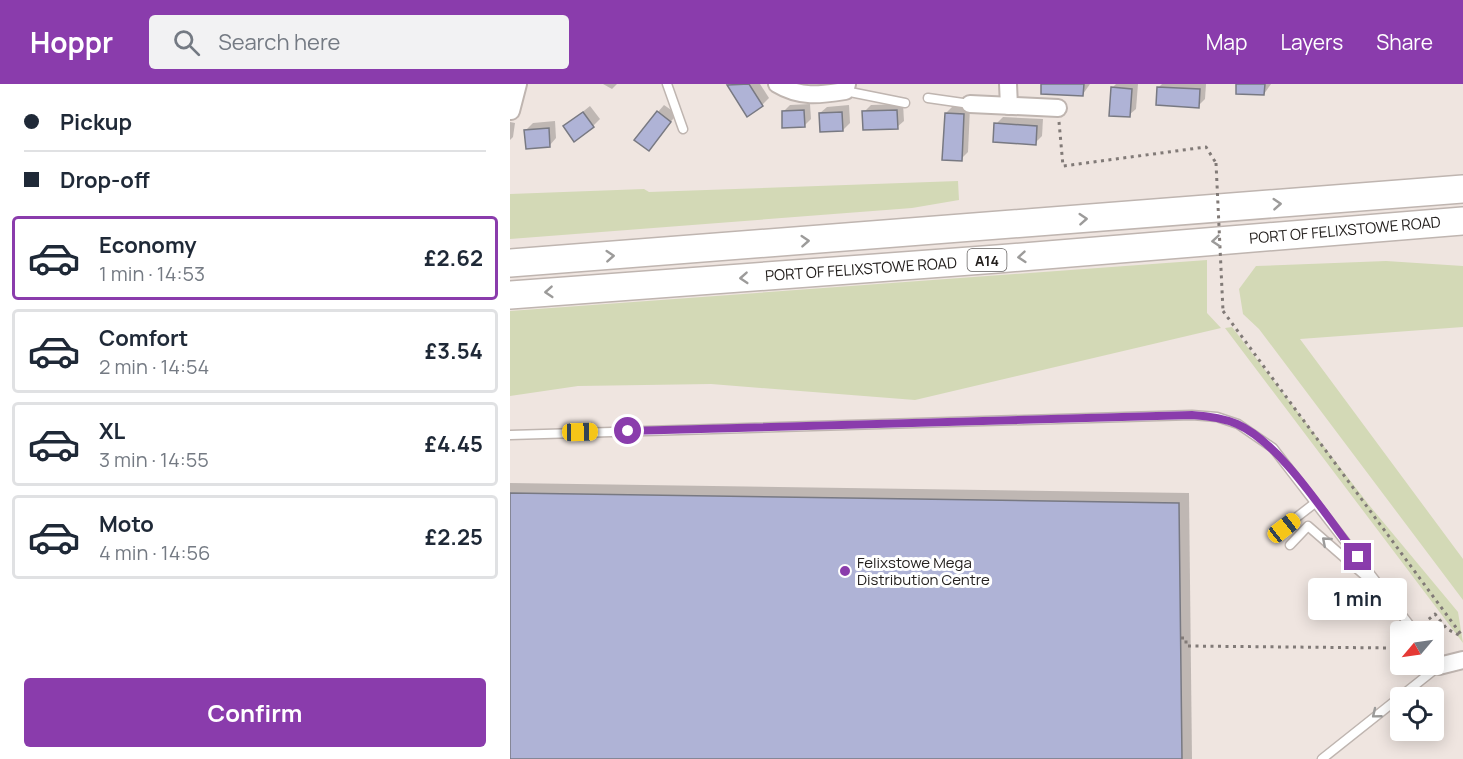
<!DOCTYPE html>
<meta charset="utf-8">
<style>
body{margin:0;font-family:Manrope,sans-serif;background:#f2f2f3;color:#1f2937;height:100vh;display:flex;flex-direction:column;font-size:22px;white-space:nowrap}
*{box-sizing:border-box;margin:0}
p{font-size:20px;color:#747a83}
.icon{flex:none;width:33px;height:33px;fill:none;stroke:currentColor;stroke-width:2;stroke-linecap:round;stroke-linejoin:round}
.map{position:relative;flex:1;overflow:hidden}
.details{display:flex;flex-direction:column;background:#fff;width:510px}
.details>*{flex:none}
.guide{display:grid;align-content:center;height:132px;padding:0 24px;background:#fff}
.needle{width:39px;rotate:241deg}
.buttons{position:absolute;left:880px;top:537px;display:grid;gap:12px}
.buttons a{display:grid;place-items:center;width:54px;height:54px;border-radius:6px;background:#fff;box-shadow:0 3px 15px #0003;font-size:30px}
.end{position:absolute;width:27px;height:27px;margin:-14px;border:8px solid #8a3cac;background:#fff;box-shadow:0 0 0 3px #fff}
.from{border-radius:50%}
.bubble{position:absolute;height:42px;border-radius:6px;background:#fff;box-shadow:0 3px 15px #0003;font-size:20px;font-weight:700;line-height:42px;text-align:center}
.car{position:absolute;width:18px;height:36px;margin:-18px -9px;border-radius:8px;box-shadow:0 0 4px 2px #0007;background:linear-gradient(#f5c518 24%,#345 0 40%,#f5c518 0 76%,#345 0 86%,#f5c518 0)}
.guide b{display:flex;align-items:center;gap:21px;height:57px;font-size:22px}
.guide b+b{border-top:2px solid #e0e1e3}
.guide i{width:15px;height:15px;background:#1f2937}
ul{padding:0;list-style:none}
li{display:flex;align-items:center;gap:18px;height:84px;margin:0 12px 9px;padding:0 12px;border:3px solid #e0e1e3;border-radius:6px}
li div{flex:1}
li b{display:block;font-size:22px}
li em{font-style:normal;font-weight:700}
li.on{border-color:#8a3cac}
li>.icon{width:54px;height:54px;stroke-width:1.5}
.cta{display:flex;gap:12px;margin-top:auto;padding:12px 24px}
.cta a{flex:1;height:69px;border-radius:6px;background:#8a3cac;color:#fff;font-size:24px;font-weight:700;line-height:69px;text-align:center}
header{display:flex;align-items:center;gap:36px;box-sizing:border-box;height:84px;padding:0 30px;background:#8a3cac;color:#fff}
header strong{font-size:28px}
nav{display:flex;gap:33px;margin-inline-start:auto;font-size:21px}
.search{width:420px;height:54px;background:#f2f2f3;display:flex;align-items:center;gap:15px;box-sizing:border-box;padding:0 21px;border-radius:6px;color:#747a83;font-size:22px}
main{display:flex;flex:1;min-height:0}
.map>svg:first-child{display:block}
</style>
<header>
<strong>Hoppr</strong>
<div class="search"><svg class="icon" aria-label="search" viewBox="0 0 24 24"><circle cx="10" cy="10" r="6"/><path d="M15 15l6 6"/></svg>Search here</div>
<nav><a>Map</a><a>Layers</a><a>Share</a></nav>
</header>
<main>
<section class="details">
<div class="guide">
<b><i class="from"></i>Pickup</b>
<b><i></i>Drop-off</b>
</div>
<ul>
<li class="on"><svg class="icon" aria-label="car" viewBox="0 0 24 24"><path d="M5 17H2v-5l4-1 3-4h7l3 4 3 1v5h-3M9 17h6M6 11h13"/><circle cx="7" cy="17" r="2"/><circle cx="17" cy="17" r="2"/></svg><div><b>Economy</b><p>1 min · 14:53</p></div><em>£2.62</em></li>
<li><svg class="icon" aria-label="car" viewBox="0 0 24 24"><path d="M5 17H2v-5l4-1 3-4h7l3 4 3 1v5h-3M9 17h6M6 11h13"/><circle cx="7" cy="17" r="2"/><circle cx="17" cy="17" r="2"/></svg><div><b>Comfort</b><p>2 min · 14:54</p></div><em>£3.54</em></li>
<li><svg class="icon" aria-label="car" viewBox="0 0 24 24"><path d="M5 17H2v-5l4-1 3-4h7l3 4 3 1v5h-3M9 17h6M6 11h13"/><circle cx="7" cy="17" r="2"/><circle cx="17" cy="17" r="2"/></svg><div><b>XL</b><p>3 min · 14:55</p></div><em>£4.45</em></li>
<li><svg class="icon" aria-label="car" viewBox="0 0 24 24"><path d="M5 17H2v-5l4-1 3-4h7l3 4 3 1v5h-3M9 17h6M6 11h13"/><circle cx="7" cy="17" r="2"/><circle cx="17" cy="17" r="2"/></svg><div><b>Moto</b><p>4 min · 14:56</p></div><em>£2.25</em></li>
</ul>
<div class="cta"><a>Confirm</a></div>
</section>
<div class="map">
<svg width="953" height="675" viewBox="0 0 953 675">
<rect width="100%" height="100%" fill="#efe5e0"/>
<g fill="#d3d9b6">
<polygon points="448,97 449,116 402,124 0,155 0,110 134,105 139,108"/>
<polygon points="697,176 697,229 711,244 405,316 201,300 68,302 0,312 0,227"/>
<polygon points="876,177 953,182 953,243 790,255 953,475 953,516 749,245 733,230 729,205 746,182"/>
<polygon points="722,243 859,421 948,528 953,559 715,244"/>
</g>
<g fill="#0003">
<polygon points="93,0 107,0 102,5"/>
<polygon points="221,0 250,0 259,14 252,21"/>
<polygon points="533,0 580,0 573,10"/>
<polygon points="606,0 628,0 626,25 619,31 602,4"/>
<polygon points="652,0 696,0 695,15 688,22 649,3"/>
<polygon points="728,0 761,0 754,10"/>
<polygon points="300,20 301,35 294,42 273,28 280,21"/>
<polygon points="393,20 394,37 387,43 354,28 361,21"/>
<polygon points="154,21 167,30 139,65 148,28"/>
<polygon points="339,21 340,39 333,46 310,29 317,23"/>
<polygon points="80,22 90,35 83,42 55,42"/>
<polygon points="443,22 460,23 458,68 451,75 436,29"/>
<polygon points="493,33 533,35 532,52 525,59 486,40"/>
<polygon points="45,37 46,54 40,61 16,46 23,39"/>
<polygon points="0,38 5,39 3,53 0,56"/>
<polygon points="0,399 679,409 682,675 0,675"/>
</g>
<g fill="#afb3d6" stroke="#787982" stroke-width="1.5">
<polygon points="239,0 253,22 237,33 217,1"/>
<polygon points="531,0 574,0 573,12 531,10"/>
<polygon points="726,0 755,0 754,11 726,10"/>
<polygon points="601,3 622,5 620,33 599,32"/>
<polygon points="647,3 690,5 689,24 646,21"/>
<polygon points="294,26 295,43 272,44 272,27"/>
<polygon points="387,26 388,45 353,46 352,27"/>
<polygon points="147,27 161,38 139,67 124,56"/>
<polygon points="73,28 84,43 64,58 53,42"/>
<polygon points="332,28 333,47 310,48 309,29"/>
<polygon points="435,29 454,30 452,77 432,76"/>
<polygon points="484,39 527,42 526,61 483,58"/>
<polygon points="39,44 40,63 16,65 14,46"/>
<polygon points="0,409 669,419 672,675 0,675"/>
</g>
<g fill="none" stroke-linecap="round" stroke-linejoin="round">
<defs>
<g id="service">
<polyline points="157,0 173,45"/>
<polyline points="335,7 395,19"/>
<polyline points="418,14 460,20"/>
<polyline points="0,351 682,331 707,333 728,340 763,364 905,548"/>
<polyline points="774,443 805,419"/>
<polyline points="780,461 798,442 860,496"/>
<polyline points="812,675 929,582 924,575"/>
</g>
<g id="minor">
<path d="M267,0C290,14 310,11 335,7L337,0"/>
<polyline points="498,0 499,22"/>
<polyline points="460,20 548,24"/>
<polyline points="1,27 8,0"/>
<polyline points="929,582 953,576"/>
</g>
<g id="trunk">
<polyline points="0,179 953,105"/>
<polyline points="0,211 487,175 953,137"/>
</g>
</defs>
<use href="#service" stroke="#bfb5b0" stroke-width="11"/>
<use href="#minor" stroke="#bfb5b0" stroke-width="20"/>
<use href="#trunk" stroke="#bfb5b0" stroke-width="30"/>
<g stroke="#817a77" stroke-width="3" stroke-dasharray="3 4.5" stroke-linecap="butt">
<polyline points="549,38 553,82 696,63 706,79"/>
<polyline points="713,227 953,553"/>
<polyline points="913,540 925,530 937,545 951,552"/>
<polyline points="671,554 676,554 676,562 884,564 891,558"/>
</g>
<use href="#service" stroke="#fff" stroke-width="8"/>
<use href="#minor" stroke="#fff" stroke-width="16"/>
<use href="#trunk" stroke="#fff" stroke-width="27"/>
<polyline stroke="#817a77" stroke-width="3" stroke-dasharray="3 4.5" stroke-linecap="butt" points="706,79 713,227"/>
</g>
<defs><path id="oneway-chevron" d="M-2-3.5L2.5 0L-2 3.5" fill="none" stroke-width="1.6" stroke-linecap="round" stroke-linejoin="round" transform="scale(1.5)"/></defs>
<g stroke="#9c9b9a">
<use href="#oneway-chevron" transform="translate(767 120) rotate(-4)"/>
<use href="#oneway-chevron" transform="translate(573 135) rotate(-4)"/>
<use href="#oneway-chevron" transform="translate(295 157) rotate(-4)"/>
<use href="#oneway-chevron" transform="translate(706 157) rotate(175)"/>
<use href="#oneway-chevron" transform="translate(100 172) rotate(-4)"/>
<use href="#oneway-chevron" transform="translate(512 173) rotate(175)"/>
<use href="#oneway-chevron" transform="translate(234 194) rotate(176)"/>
<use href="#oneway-chevron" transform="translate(39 208) rotate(176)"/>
<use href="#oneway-chevron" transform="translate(816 457) rotate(-139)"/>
<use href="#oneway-chevron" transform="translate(866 630) rotate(141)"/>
</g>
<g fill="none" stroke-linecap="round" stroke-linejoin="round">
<path stroke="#8a3cac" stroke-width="8" d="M118,347L682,331C698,332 713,334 727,340C772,360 817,434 848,473"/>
</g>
<circle fill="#8a3cac" stroke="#fff" stroke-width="2" cx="335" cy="487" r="6"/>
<g text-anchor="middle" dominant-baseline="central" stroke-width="6" stroke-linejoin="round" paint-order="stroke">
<rect fill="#fff" stroke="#666362" stroke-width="1.5" x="457.5" y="165" width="39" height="22" rx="4.5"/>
<g font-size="14" font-weight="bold" fill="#24201e">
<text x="477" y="176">A14</text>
</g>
<g font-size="15" fill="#24201e" stroke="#fff">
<text transform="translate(835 146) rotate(-5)">PORT OF FELIXSTOWE ROAD</text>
<text transform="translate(351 185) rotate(-4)">PORT OF FELIXSTOWE ROAD</text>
</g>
<g font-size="15" fill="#24201e" stroke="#fff" text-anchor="start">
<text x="347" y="478">Felixstowe Mega<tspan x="347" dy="17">Distribution Centre</tspan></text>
</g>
</g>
</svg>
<div class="buttons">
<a><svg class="needle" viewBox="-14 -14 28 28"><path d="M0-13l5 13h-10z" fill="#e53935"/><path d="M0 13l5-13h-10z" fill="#747a83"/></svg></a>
<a><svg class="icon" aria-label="locate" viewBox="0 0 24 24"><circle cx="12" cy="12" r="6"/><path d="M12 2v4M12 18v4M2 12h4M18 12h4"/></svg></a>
</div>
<i class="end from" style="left:118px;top:347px"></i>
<i class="end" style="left:848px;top:473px"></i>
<div class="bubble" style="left:798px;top:494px;width:99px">1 min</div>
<i class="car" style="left:70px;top:348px;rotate:89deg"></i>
<i class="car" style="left:774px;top:444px;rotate:52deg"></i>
</div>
</main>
